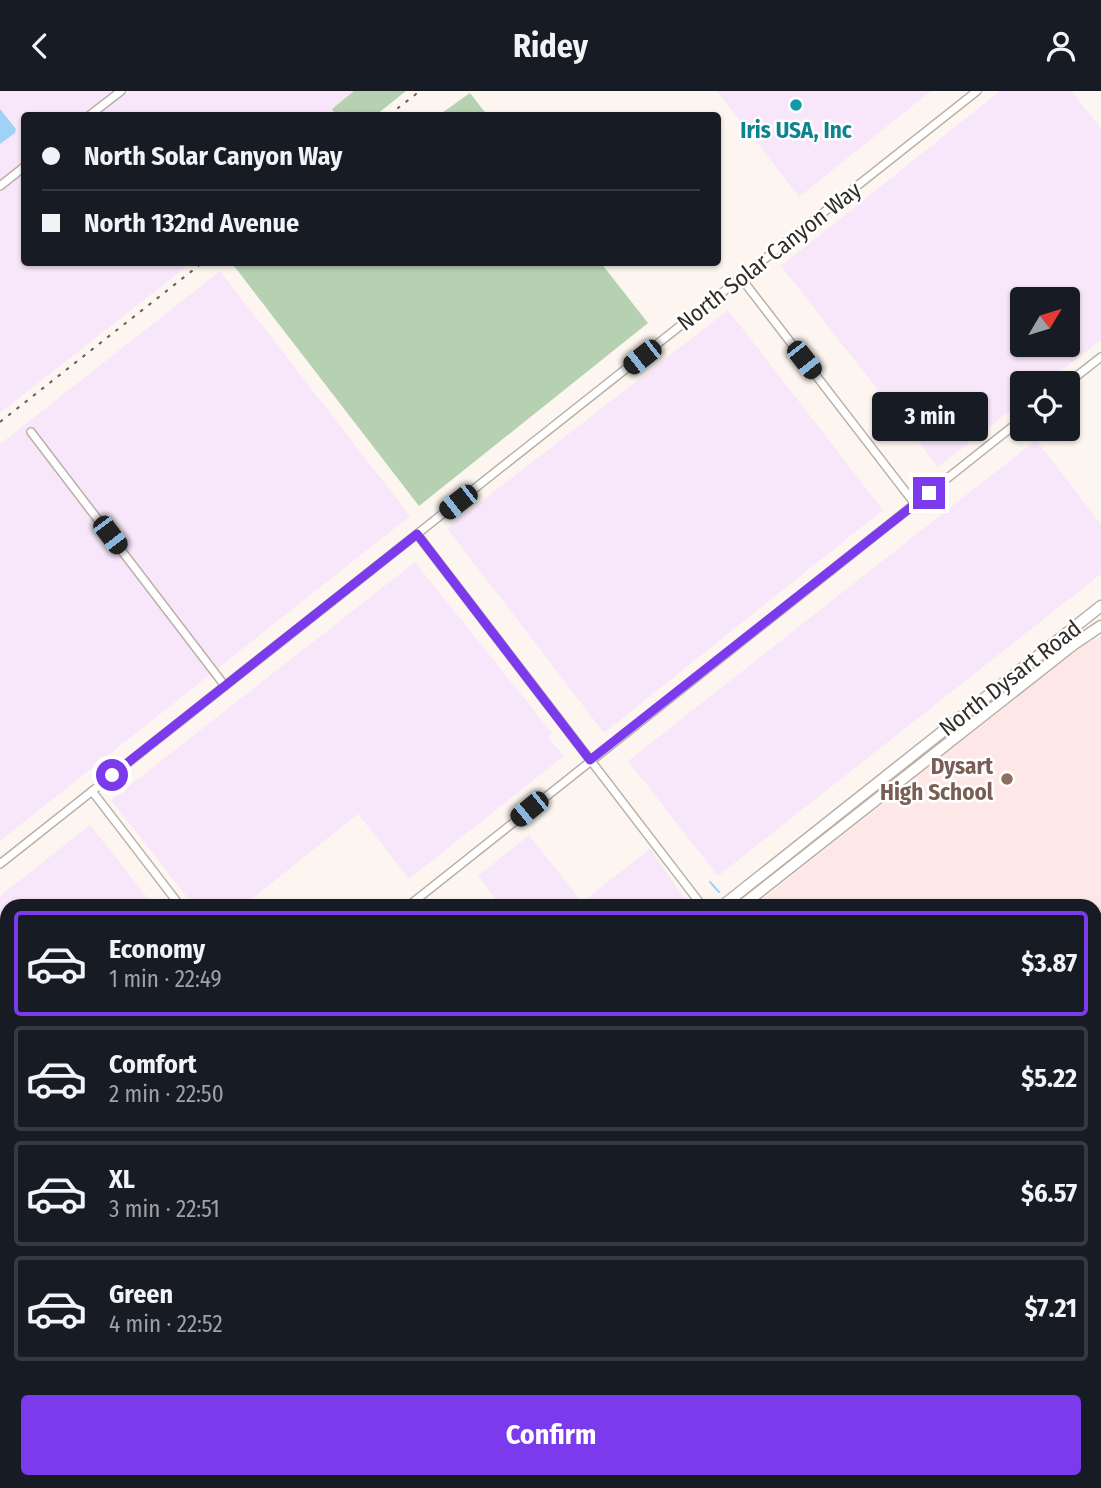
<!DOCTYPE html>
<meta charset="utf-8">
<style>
body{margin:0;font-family:"Fira Sans Condensed",sans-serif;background:#242831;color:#f1f3f6;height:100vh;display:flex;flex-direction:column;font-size:26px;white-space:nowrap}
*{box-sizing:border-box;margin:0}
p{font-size:23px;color:#9ea1a6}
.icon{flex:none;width:38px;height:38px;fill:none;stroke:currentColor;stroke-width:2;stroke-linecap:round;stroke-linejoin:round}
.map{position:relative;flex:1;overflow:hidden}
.side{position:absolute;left:0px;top:808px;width:1102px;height:590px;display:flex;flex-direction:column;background:#171b24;border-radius:21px 21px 0 0;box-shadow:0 2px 5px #0004}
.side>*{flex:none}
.guide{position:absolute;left:21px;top:21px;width:700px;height:154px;border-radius:7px;box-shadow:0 2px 5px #0004;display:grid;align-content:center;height:154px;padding:0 21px;background:#171b24}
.needle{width:46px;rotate:52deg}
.fabs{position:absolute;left:1010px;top:196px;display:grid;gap:14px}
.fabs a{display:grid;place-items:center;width:70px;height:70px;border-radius:7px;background:#171b24;box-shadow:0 2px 5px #0004;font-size:35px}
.end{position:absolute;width:32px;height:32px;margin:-16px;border:9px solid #7c3aed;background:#fff;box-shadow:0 0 0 4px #fff}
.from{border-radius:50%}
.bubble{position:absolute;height:49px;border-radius:7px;background:#171b24;box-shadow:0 2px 5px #0004;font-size:23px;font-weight:700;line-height:49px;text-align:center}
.car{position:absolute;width:21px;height:42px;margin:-21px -10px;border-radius:9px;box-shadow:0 0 5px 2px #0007;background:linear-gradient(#222 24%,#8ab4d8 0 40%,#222 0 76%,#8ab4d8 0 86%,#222 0)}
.guide b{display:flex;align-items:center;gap:24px;height:66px;font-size:26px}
.guide b+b{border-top:2px solid #363941}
.guide i{width:18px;height:18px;background:#f1f3f6}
ul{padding:12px 0 0;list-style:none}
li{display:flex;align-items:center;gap:21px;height:105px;margin:0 14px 10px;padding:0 7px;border:4px solid #363941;border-radius:7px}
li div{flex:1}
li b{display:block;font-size:26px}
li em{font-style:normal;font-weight:700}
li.current{border-color:#7c3aed}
li>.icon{width:63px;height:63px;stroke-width:1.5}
.primary-button{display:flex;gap:14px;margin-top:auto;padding:14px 21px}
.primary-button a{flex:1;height:80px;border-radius:7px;background:#7c3aed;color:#fff;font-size:28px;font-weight:700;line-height:80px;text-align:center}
header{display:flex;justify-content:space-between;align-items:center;height:91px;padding:0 21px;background:#171b24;font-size:32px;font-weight:700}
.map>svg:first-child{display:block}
</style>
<header><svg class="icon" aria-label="back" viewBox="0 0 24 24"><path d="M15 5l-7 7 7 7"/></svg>Ridey<svg class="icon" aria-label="person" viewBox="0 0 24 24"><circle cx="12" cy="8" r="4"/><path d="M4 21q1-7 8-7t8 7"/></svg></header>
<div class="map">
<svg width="1101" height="1397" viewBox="0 0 1101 1397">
<rect width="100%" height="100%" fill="#fdf6f0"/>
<g fill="#f8e7fa" fill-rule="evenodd">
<polygon points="0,0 354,0 332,18 336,24 24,24 24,172 191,172 0,322"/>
<polygon points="717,0 931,0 799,106"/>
<path d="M1000,0H1072L1101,38V249L1045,292H1022V310L938,376L781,175ZM1022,208H1068V254H1022Z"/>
<polygon points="220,180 410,425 0,750 0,353"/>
<polygon points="728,219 883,419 604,642 447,437"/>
<polygon points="1036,349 1101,433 1101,483 718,785 628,670"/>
<polygon points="415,471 552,642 548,646 564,665 409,788 358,723 243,815 194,815 111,709"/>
<polygon points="90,734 154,815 7,816 7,1110 0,1115 0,805"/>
<polygon points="529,744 582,811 650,758 690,815 501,815 478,785"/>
</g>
<polygon fill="#fee8e7" points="1101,545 1101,1319 1096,1312 1096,816 753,816 1075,560"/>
<g fill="#b6d1b1">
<polygon points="354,0 406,0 376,24 336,24 332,18"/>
<polygon points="470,2 487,24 439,24"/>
<polygon points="240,172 601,172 648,232 419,415 234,175"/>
<polygon points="1101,918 1101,968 1096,962 1096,923"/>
<polygon points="0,1280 7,1289 7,1347 0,1355"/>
</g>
<polygon fill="#9fd2f7" points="0,18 16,38 15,42 0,53"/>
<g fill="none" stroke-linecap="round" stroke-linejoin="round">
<g stroke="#9fd2f7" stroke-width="2">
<polyline points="710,791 719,801"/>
<polyline points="0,1269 7,1278"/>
<polyline points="0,1387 7,1381"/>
<polyline points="90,1391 94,1397"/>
</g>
<defs>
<g id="minor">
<polyline points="90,24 121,0"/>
<polyline points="0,95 24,76"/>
<polyline points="741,187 915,413"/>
<polyline points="1068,292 1101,266"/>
<polyline points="31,341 225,595"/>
<polyline points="417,443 703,816"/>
<polyline points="92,700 181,816"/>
<polyline points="0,773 977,0"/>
<polyline points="407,816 1022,328"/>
<polyline points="0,1142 7,1136"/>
<polyline points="1096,1318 1101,1325"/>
<polyline points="369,1391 374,1397"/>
<polyline points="639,1391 643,1397"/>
<polyline points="889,1391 893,1397"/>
<polyline points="668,1397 676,1391"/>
</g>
<g id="major">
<polyline points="721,816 1101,515"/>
<polyline points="740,816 1074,553 1101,535"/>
<polyline points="0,1244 7,1253"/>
<polyline points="111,1391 115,1397"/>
<polyline points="0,1393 7,1387"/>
<polyline points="16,1397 23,1391"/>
</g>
</defs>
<use href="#minor" stroke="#bbb0a6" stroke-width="10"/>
<use href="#major" stroke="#bbb0a6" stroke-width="13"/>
<use href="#minor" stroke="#fff" stroke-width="7"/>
<use href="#major" stroke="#fff" stroke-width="10"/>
<g stroke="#635e5a" stroke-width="2" stroke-dasharray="3.5 7" stroke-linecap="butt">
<polyline points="389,24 420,0"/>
<polyline points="0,331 202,172"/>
</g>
</g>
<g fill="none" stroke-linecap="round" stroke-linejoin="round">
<polyline stroke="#7c3aed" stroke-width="9" points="112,684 417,443 590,669 929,402"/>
</g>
<circle fill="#0f9aa8" stroke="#fff" stroke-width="2.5" cx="796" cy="14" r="7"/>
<circle fill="#8d6e63" stroke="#fff" stroke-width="2.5" cx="1007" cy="688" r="7"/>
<g text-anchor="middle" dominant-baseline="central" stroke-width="5" stroke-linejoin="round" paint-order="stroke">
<g font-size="23" font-weight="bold" fill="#0d838f" stroke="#fff">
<text x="796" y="39">Iris USA, Inc</text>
</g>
<g font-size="23" fill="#302c28" stroke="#fff">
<text transform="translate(769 165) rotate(-38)">North Solar Canyon Way</text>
<text transform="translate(1010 587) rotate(-38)">North Dysart Road</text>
</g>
<g font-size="23" font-weight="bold" fill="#785e54" stroke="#fff" text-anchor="end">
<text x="993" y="675">Dysart<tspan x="993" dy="26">High School</tspan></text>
</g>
</g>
</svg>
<div class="fabs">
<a><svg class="needle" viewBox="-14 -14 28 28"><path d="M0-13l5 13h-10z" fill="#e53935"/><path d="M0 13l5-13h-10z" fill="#9ea1a6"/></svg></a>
<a><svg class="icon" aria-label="locate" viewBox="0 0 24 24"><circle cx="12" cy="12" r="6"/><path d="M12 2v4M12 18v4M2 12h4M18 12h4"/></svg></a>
</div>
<i class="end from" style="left:112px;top:684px"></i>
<i class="end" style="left:929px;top:402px"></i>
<div class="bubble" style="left:872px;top:301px;width:116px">3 min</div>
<i class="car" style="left:642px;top:266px;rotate:232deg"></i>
<i class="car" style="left:804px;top:269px;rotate:142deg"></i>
<i class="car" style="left:458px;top:411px;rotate:232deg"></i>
<i class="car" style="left:110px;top:444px;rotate:143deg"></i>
<i class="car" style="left:529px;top:718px;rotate:231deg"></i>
<div class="guide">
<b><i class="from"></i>North Solar Canyon Way</b>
<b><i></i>North 132nd Avenue</b>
</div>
<section class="side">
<ul>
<li class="current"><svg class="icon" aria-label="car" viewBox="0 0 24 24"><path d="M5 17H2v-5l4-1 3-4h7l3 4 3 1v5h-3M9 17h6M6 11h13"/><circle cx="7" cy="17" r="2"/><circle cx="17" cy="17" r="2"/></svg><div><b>Economy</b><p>1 min · 22:49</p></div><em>$3.87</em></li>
<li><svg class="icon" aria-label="car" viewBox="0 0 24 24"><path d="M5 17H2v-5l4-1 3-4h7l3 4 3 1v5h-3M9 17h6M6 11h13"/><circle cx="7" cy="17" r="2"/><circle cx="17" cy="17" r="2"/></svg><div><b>Comfort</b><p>2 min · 22:50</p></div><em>$5.22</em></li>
<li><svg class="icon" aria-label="car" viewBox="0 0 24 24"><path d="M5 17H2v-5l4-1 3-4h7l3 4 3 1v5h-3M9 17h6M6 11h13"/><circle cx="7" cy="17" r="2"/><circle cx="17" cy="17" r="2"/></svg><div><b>XL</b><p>3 min · 22:51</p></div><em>$6.57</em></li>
<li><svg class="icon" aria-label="car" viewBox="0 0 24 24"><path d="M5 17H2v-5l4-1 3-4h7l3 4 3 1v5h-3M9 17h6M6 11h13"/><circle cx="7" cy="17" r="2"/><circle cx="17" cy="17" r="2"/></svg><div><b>Green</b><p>4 min · 22:52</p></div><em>$7.21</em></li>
</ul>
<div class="primary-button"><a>Confirm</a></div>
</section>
</div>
